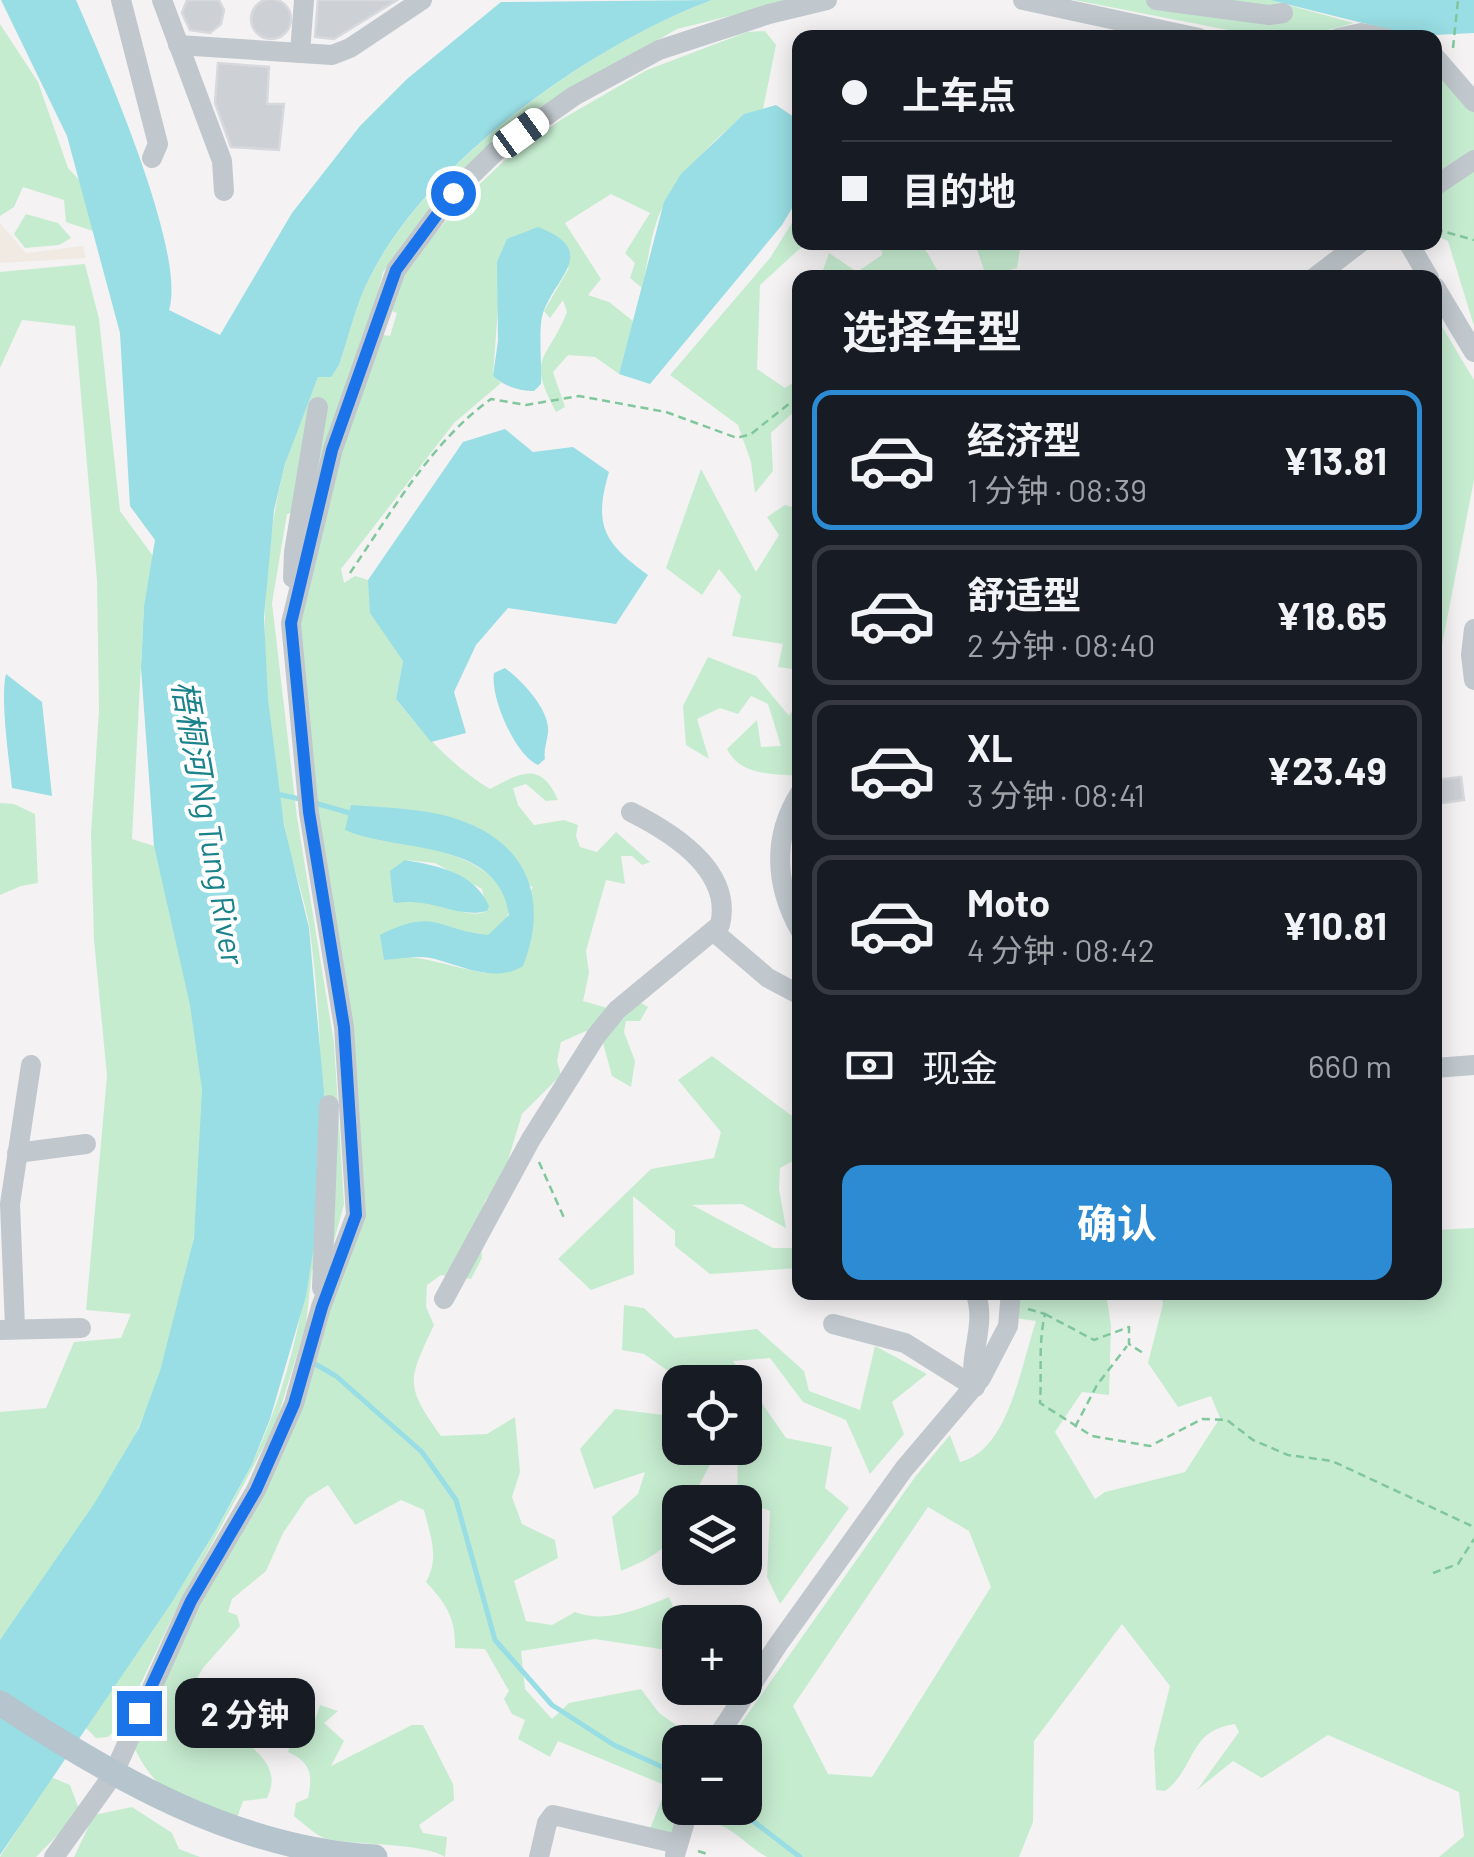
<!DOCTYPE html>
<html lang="zh">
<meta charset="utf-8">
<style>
body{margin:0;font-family:Barlow,"Noto Sans SC",sans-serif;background:#242831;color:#f1f3f6;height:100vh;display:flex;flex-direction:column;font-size:38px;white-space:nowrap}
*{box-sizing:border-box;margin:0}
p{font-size:32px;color:#9ea1a6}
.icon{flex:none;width:55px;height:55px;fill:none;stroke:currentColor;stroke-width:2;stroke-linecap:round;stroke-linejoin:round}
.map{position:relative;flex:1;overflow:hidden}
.side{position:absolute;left:792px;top:270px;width:650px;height:1030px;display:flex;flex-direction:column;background:#171b24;border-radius:20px;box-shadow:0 5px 25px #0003}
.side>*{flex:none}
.top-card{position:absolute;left:792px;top:30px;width:650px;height:220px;border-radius:20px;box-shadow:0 5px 25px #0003;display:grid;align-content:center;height:220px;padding:0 50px;background:#171b24}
.tools{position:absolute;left:662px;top:1365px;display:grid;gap:20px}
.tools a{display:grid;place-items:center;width:100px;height:100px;border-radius:20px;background:#171b24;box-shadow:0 5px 25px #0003;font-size:50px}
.end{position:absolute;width:45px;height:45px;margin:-22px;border:12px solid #1a73e8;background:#fff;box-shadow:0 0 0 5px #fff}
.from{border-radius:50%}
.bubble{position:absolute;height:70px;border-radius:20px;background:#171b24;box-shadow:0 5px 25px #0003;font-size:32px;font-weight:700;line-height:70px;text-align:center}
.car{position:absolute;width:30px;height:60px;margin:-30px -15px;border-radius:12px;box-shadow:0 0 8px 2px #0007;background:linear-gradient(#fff 24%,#345 0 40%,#fff 0 76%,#345 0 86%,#fff 0)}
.top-card b{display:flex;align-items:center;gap:35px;height:95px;font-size:38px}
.top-card b+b{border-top:2px solid #363941}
.top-card i{width:25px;height:25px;background:#f1f3f6}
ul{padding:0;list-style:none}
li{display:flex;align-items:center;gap:30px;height:140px;margin:0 20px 15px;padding:0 30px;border:5px solid #363941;border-radius:20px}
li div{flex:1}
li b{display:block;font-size:38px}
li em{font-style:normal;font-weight:700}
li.active{border-color:#2d8bd3}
li>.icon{width:90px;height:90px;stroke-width:1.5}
h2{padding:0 50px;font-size:45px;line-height:120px}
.pay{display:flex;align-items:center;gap:25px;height:110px;padding:0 50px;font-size:38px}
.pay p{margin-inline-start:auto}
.button{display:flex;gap:20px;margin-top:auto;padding:20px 50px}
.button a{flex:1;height:115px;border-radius:20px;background:#2d8bd3;color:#fff;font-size:40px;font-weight:700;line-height:115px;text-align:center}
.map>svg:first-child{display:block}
</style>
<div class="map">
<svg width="1474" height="1857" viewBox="0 0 1474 1857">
<rect width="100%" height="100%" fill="#f4f2f3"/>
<g fill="#c6ecd0" fill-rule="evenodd">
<path d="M712,0H795L677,29L513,124L436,199L383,272L373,312L305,509L287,514L272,603L297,817L334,1043L344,1204L326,1271L312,1270L306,1325L275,1426L173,1616L122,1723L108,1737L96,1738L85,1727C145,1642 205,1558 251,1465C325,1315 332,1095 310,931C305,897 291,863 285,829C263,711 254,586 284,469C292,438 307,407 318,377L331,376L339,365C349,337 355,306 369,279C427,162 592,44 712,0Z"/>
<polygon points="1074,0 1270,0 1354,23 1304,37 1264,37"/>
<polygon points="0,24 38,82 68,168 90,192 99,233 66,222 64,200 23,187 14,207 0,216"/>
<path d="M765,31L776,45L763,109C727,119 683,173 664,205C651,227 648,263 642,288L630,278L635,263L625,253L650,213L611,194L565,223L601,279L588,295L609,302L633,321L619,374L595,357L568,355L553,372L565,407L556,412C525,355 548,361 567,312L563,300L550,318L544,311L569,268L497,263L499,293L493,376L501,383L454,423L341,569L344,583L355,576L368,580L374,612L403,661L396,699C424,735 451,765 490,789C521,772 541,761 558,800L546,801L526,784L513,788L518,805L534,825L564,820L578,825L576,836L580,847L597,852L616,832L650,862L642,865L632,856H621L625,884L606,880L586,951L589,973L583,1001L607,1008L638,1001L648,1007L640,1021H626L624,1032L635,1061L631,1087L612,1076L603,1043L586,1031L561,1042L557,1061L561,1075L522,1114L503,1177L485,1201L479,1220L482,1258L471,1279L441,1275L427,1285L426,1307L434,1325C408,1381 404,1384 441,1436L487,1434L515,1417L520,1472L512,1497L522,1524L555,1540L558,1558L514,1581L526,1621L552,1625L575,1612C605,1624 640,1609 669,1597C677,1616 686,1633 673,1651L595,1639L521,1651L525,1689L552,1719L569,1703L641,1689L659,1713L685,1731L686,1742H680L681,1820L669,1837L648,1834L667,1786L558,1741L550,1757L518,1739L525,1720L512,1714L504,1699L509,1691L485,1649L455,1648C456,1619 446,1603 426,1582C440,1557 430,1535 424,1510L401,1500L355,1525L328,1485L307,1498L283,1533L266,1571L232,1599L228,1612L237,1615L240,1626L203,1668L186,1697L196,1721L214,1733L236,1724L252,1706L263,1711L251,1726L252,1747C268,1762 278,1776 267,1798L243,1801L236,1821C180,1799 154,1796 129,1736L272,1453L356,1215L291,623L329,464L383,335L390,336L397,313L392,311L402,274L463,200L504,161L562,119L647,70L747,32ZM338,799L533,887L486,973C459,969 434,959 407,957C432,950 466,947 489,935C500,928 511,918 509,905C501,853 391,839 349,831L351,805ZM405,860L435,863L482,889L487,911C467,919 452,906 432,902C418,900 405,906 392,898Z"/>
<polygon points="1435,66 1474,110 1474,326 1448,241 1435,235"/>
<polygon points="800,210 800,242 806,243 760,285 757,369 785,388 800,378 800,406 771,433 773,471 755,493 751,462 738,425 670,375 770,258"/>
<polygon points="26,214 58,223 71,238 59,245 25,248 14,234"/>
<polygon points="916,242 927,252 941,277 821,276 829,253 857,272 882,255 881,243"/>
<polygon points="975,243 1021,243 1017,268 986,276"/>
<path d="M85,264L99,319L120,511L153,556L144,606L132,839L154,846C173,926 198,1009 202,1091C207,1203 185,1322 140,1424C108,1498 49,1577 0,1640V1412L46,1408L74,1342L121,1338L131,1314L86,1310L107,1076L94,940L91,834L99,710L97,580L75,326L22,320L0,368V272Z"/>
<polygon points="1435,315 1474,380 1474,480 1435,681"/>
<polygon points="701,469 756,572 779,535 767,517 785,505 800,509 800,670 778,667 783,644 732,636 741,596 719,569 702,595 666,568"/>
<path d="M708,657L756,676L789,716L800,699V776C774,774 740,776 727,749L757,720L761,747L781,746L768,704L751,696L738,714L720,708L697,719L709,759L686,745L683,706Z"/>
<polygon points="0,803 14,804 35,814 38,883 21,886 0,895"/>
<polygon points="712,1056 800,1122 800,1157 780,1168 779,1189 786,1228 742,1204 692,1205 773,1248 800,1248 800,1268 710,1274 675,1246 675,1231 633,1196 634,1274 591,1290 558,1259 651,1169 714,1158 721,1132 678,1080"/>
<path d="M1474,1228V1857H1439L1464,1836L1459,1792L1328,1735L1262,1778L1233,1761L1197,1790L1239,1732L1235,1724C1187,1731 1197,1767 1165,1791L1156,1790L1154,1749L1170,1686L1122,1624L1034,1741L1033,1822L1019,1857H767C745,1845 733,1826 709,1822L706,1816L711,1808H745V1742H728L915,1477L950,1435L960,1462C1009,1450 1021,1365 1036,1321L1009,1317L1012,1293H1106L1111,1326L1109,1395L1082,1392L1055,1432L1095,1499L1105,1492L1185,1472L1220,1418L1211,1396L1178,1407L1148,1363L1163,1304L1161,1293L1435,1292V1230ZM928,1507L969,1531L991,1587L872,1777L828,1774L793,1706Z"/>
<polygon points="624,1305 644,1308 675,1338 757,1329 804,1371 809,1391 860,1410 875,1346 927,1374 892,1402 904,1434 870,1474 846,1420 803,1402 770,1358 733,1361 786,1438 832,1447 825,1488 849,1508 780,1604 767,1577 770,1511 737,1499 738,1448 745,1448 745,1382 684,1382 644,1354 622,1350"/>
<path d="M680,1390V1448H719L690,1502H680C680,1545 656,1556 621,1571L612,1517L638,1494L645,1472L594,1489L580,1449L615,1409L664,1415Z"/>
<path d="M320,1705L338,1711L324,1723L344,1741L331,1766L412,1725H423L453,1784L454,1800L419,1825L423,1833L447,1837L445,1857C425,1843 355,1845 327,1839C316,1836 303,1823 294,1816L296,1803L308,1798C313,1775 311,1762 288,1752L293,1734L285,1716L303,1730L316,1717Z"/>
<polygon points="51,1777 70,1785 80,1812 36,1857 0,1857"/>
<polygon points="132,1807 172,1833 179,1849 200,1857 74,1857 94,1815"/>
</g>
<polygon fill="#f0eae3" points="0,223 26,253 83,246 86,258 0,263"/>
<g fill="#98dee4">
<path d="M1,0H76C103,62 187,252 169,310L220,335L292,213L360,126L407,79L501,2L712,0C592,44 426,162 369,279C355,306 349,337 339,365L331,377H318L285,464L274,510L264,617L268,699L284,825L309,928L324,1092L315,1240L306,1296L270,1419L252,1464L216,1530L172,1602L0,1855V1640L94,1504L139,1428L160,1371L194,1238L202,1090L190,1005L154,846L141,668L144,606L155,540L130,506L120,333L67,136Z"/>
<polygon points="1270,0 1474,0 1474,33 1415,36"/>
<polygon points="776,105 800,121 800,195 782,225 650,384 619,374 664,202 681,174 744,114"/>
<path d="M538,227C600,251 556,276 543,313C538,328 542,365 541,384L534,391C519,391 504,386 493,376L498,341L497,262L507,239Z"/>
<path d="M505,429L533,452L573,447L609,472C593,526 604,543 648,575L616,624L508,608L476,645L454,692L466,733L431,742L396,699L403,661L370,613L368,580L463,442Z"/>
<path d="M505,668C521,680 546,706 548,727C549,738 543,748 545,759L538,765C515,755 490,697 494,673Z"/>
<path d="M6,674L42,702L52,796L12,788C9,759 0,698 6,674Z"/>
<path d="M351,805C388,808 430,808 465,822C530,847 548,903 523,966C495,984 460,965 431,958C416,955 399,959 384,960L380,935C436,907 436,930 488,935L509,915C499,838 397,853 345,830Z"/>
<path d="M405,860C438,866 474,872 489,906L487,911C458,919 433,897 396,903L393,901L390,871Z"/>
</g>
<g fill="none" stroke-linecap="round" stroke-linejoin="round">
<g stroke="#98dee4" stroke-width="5">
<polyline points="277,794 300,799"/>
<polyline points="315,803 353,814"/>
<polyline points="310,1361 336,1376 422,1452 456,1500 495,1640 552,1705 614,1745 680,1775"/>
<polyline points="736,1808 800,1857"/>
</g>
</g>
<g fill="#cdd0d4" stroke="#d7d9dd" stroke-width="2.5">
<circle cx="271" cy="19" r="20"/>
<polygon points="187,0 219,0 224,10 221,24 210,33 190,30 182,13"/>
<polygon points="318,0 397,0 334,39 315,37"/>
<polygon points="218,63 269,67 267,104 284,104 279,150 231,147 215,103"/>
<polygon points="1461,777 1464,800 1435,804 1435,780"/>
</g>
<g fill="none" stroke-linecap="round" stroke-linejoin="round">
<g stroke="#81c79c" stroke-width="2.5" stroke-dasharray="8 5" stroke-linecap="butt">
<polyline points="1453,48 1458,0"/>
<polyline points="1435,229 1474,240"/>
<polyline points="1158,271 1162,278"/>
<path d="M350,573C391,513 431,442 491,399L526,405L579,396L666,412L737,438L751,434L800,395"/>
<polyline points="539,1162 565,1220"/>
<path d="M1028,1309L1045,1314C1038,1344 1042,1372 1040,1403L1092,1436L1150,1446L1202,1419L1227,1420L1253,1440L1288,1455L1332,1461L1474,1527"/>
<polyline points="1045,1314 1094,1340 1129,1327 1129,1344 1143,1353"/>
<polyline points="1075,1427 1097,1385 1127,1346"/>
<polyline points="1433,1573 1458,1564 1474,1539"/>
<polyline points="698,1851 707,1854"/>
</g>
<g stroke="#c0c8cd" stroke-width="20">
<polyline points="121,0 158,144 152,158"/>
<polyline points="162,0 222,161 224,191"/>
<polyline points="1023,0 1199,38"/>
<polyline points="1156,0 1269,15 1283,13"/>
<polyline points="1338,38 1361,33 1386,38"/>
<polyline points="178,45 332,55 350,48 422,0"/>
<polyline points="300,53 304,0"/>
<polyline points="1435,57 1474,102"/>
<polyline points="1435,186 1474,160"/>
<polyline points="1408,242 1429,278"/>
<polyline points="1314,278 1361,242"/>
<polyline points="1435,287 1474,352"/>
<polyline points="293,578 294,552 318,407"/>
<polyline points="1474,629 1471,655 1474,680"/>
<path d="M800,793C772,837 775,885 800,930"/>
<polyline points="713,931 768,978 800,995"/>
<polyline points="1435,1068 1474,1065"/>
<polyline points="17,1153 86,1144"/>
<polyline points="322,1288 329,1105"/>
<path d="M444,1299L531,1139L596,1036L617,1010L720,925C733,871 673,833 631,812"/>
<polyline points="833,1324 905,1343 975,1387"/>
<polyline points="15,1327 10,1204 31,1065"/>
<polyline points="0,1330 81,1328"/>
<path d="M975,1387C967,1355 988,1325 975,1292"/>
<polyline points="714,1742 777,1646 904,1469 981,1378 1008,1326 1011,1292"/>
<polyline points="675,1855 689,1808"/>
<polyline points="54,1857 113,1775 191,1601 256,1490 294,1404 321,1307 356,1215 344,1027 309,813 291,623 333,449 396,270 453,193 495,152 574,96 659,50 769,14 827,0"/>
<polyline points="539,1857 547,1823 553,1815 678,1844"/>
</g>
<path stroke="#b5c4cd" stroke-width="25" d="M0,1703C113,1778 236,1849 375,1857"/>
</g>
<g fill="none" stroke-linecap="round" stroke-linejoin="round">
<polyline stroke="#1a73e8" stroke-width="12" points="139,1713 191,1601 256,1490 272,1454 294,1404 322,1307 356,1215 344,1027 309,812 291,623 332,450 396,270 453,193"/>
</g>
<g text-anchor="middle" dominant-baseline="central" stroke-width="8" stroke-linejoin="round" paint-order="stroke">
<g font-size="32" font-style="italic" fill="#1a828b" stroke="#fff">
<text transform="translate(210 822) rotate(80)">梧桐河 Ng Tung River</text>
</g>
</g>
</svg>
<div class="tools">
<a><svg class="icon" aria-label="locate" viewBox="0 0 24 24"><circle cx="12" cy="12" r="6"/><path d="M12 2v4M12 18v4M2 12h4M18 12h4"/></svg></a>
<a><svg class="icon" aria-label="layers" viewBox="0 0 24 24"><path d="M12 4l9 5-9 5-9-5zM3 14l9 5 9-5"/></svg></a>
<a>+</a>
<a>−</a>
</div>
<i class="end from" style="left:453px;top:193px"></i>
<i class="end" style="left:139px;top:1713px"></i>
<div class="bubble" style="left:175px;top:1678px;width:140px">2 分钟</div>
<i class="car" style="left:521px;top:133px;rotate:54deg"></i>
<div class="top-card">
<b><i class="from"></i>上车点</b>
<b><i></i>目的地</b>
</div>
<section class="side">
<h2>选择车型</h2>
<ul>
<li class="active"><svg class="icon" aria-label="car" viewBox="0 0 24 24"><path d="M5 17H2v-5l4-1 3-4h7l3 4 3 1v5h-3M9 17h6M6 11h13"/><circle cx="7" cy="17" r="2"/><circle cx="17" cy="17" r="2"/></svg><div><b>经济型</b><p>1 分钟 · 08:39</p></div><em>¥13.81</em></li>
<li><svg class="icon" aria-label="car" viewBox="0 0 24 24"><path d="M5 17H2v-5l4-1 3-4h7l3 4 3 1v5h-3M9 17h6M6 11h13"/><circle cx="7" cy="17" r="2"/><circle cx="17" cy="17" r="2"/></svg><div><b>舒适型</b><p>2 分钟 · 08:40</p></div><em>¥18.65</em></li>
<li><svg class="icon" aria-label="car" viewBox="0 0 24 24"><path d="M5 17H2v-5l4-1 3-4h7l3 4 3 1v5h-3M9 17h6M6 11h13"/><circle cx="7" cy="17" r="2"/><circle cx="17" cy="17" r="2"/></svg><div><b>XL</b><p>3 分钟 · 08:41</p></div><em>¥23.49</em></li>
<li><svg class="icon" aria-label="car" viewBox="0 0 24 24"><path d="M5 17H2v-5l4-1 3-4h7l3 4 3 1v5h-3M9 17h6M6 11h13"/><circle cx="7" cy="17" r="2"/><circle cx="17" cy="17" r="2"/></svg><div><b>Moto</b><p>4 分钟 · 08:42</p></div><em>¥10.81</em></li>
</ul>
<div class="pay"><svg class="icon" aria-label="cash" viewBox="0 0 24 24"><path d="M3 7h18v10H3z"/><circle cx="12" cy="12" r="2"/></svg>现金<p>660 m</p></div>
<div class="button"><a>确认</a></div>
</section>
</div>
